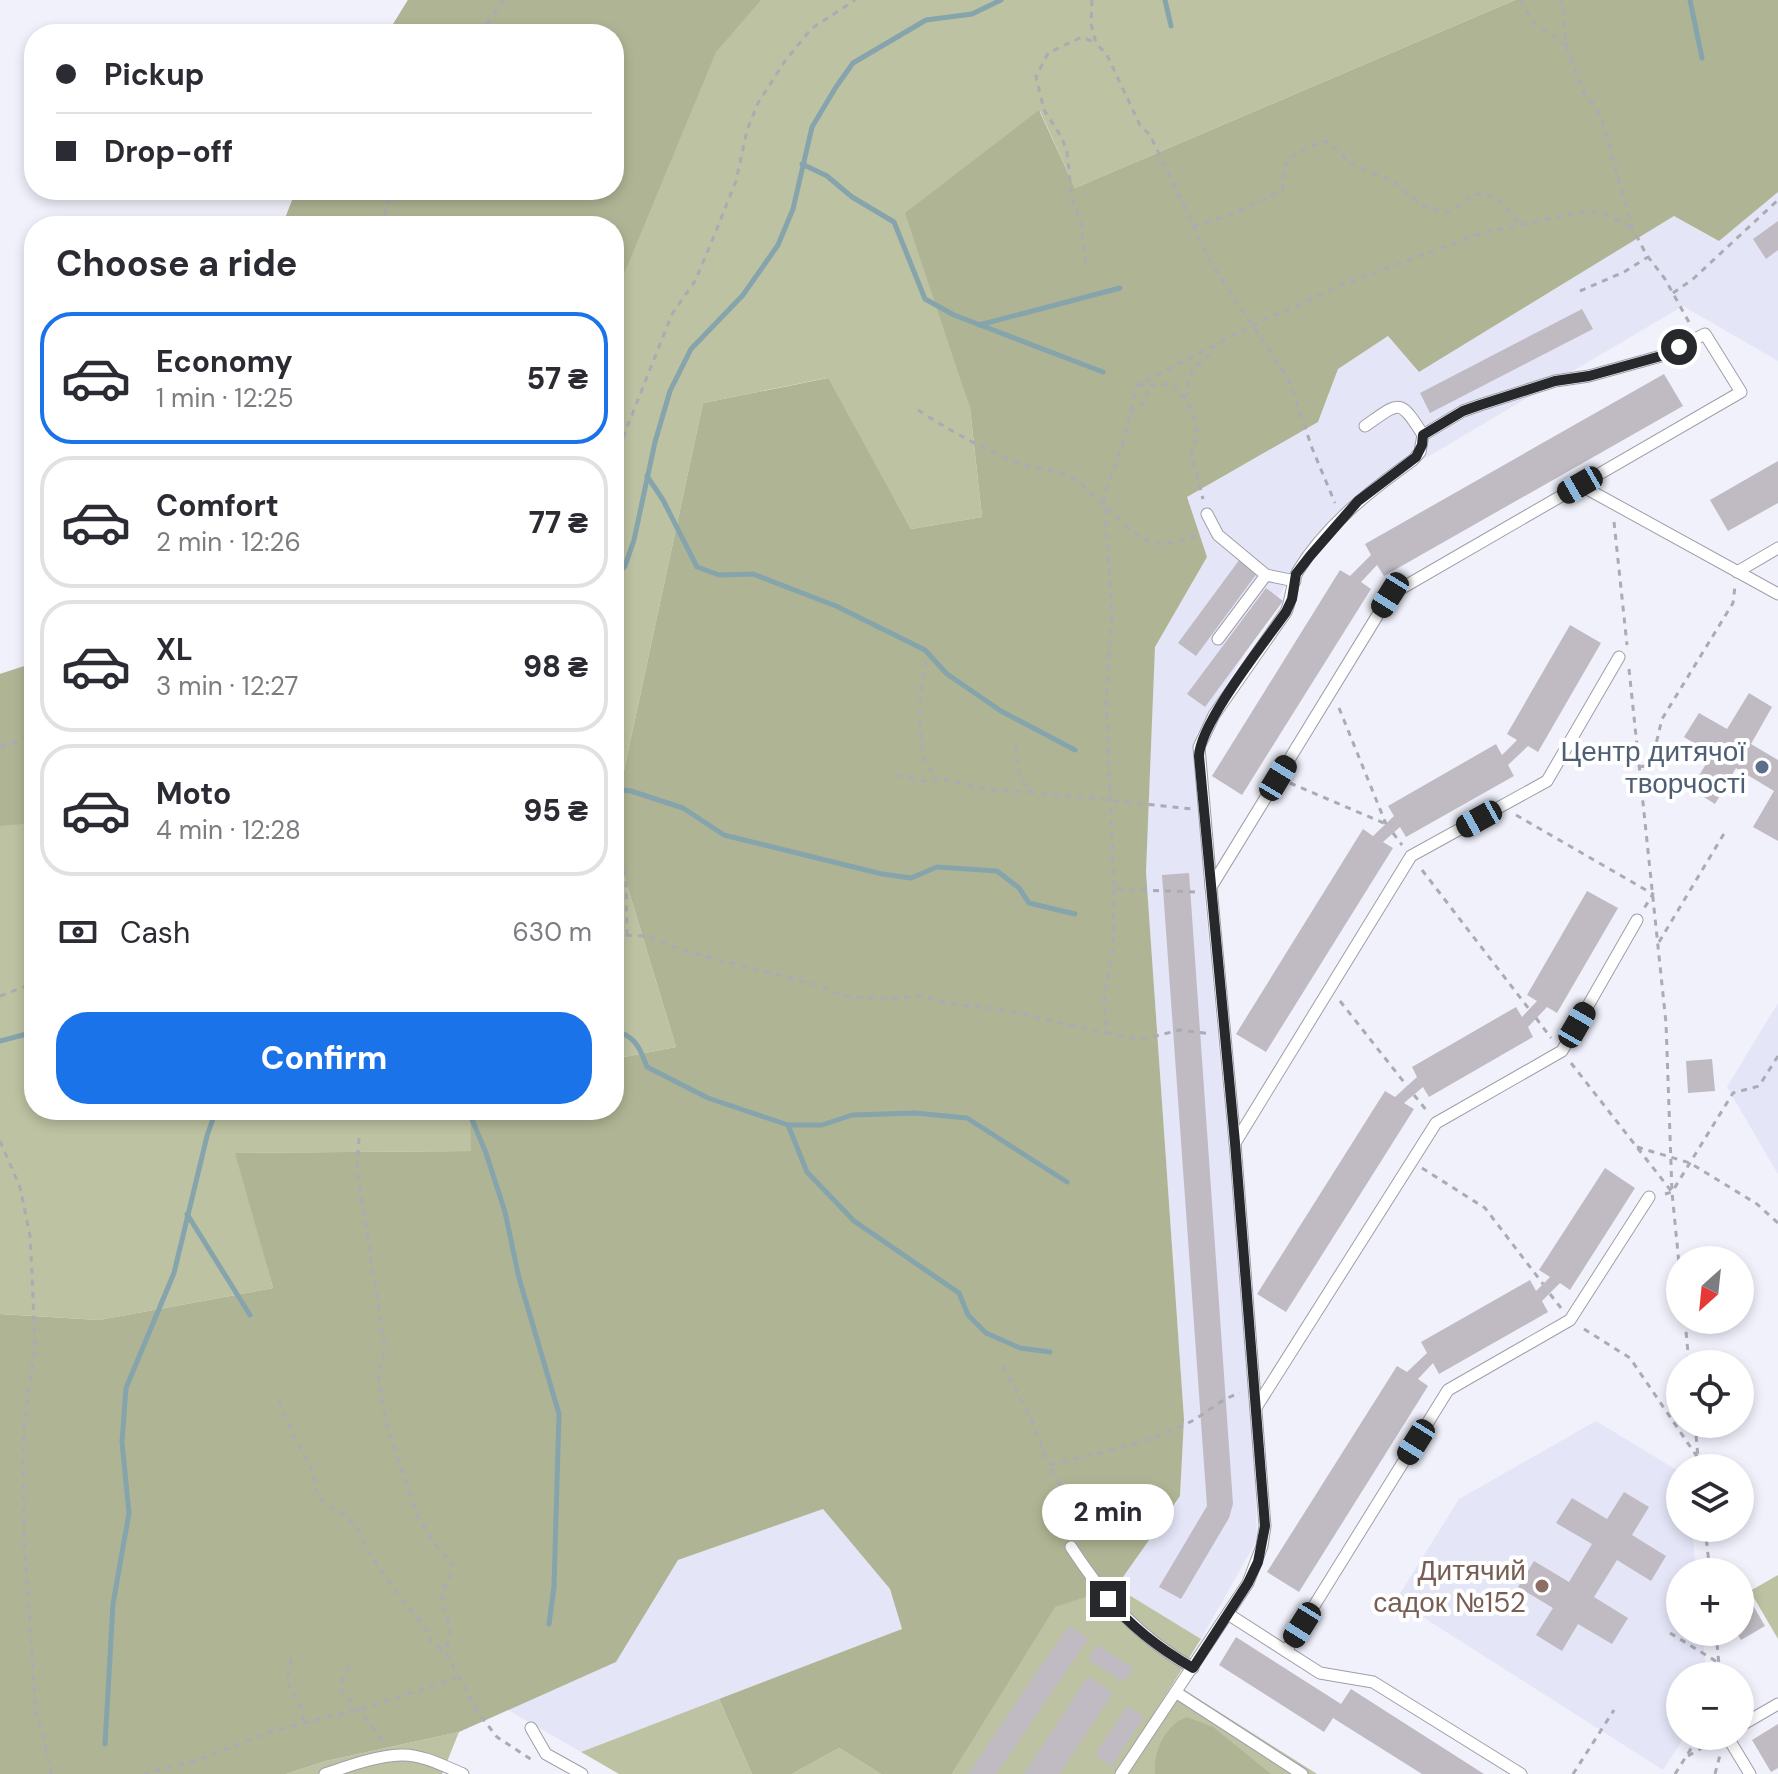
<!DOCTYPE html>
<meta charset="utf-8">
<style>
body{margin:0;font-family:"DM Sans",sans-serif;background:#f2f2f3;color:#2b2b33;height:100vh;display:flex;flex-direction:column;font-size:30px;white-space:nowrap}
*{box-sizing:border-box;margin:0}
p{font-size:26px;color:#7c7c81}
.icon{flex:none;width:44px;height:44px;fill:none;stroke:currentColor;stroke-width:2;stroke-linecap:round;stroke-linejoin:round}
.map{position:relative;flex:1;overflow:hidden}
.sheet{position:absolute;left:24px;top:216px;width:600px;height:904px;display:flex;flex-direction:column;background:#fff;border-radius:32px;box-shadow:0 4px 12px #0003}
.sheet>*{flex:none}
.banner{position:absolute;left:24px;top:24px;width:600px;height:176px;border-radius:32px;box-shadow:0 4px 12px #0003;display:grid;align-content:center;height:176px;padding:0 32px;background:#fff}
.needle{width:52px;rotate:207deg}
.buttons{position:absolute;left:1666px;top:1246px;display:grid;gap:16px}
.buttons a{display:grid;place-items:center;width:88px;height:88px;border-radius:50%;background:#fff;box-shadow:0 4px 12px #0003;font-size:40px}
.end{position:absolute;width:36px;height:36px;margin:-18px;border:10px solid #27282c;background:#fff;box-shadow:0 0 0 4px #fff}
.from{border-radius:50%}
.bubble{position:absolute;height:56px;border-radius:28px;background:#fff;box-shadow:0 4px 12px #0003;font-size:26px;font-weight:800;line-height:56px;text-align:center}
.car{position:absolute;width:24px;height:48px;margin:-24px -12px;border-radius:10px;box-shadow:0 0 6px 2px #0007;background:linear-gradient(#222 24%,#8ab4d8 0 40%,#222 0 76%,#8ab4d8 0 86%,#222 0)}
.banner b{display:flex;align-items:center;gap:28px;height:76px;font-size:30px}
.banner b+b{border-top:2px solid #e1e1e2}
.banner i{width:20px;height:20px;background:#2b2b33}
ul{padding:0;list-style:none}
li{display:flex;align-items:center;gap:24px;height:132px;margin:0 16px 12px;padding:0 16px;border:4px solid #e1e1e2;border-radius:32px}
li div{flex:1}
li b{display:block;font-size:30px}
li em{font-style:normal;font-weight:800}
li.selected{border-color:#1a73e8}
li>.icon{width:72px;height:72px;stroke-width:1.5}
h2{padding:0 32px;font-size:36px;line-height:96px}
.pay{display:flex;align-items:center;gap:20px;height:88px;padding:0 32px;font-size:30px}
.pay p{margin-inline-start:auto}
.button{display:flex;gap:16px;margin-top:auto;padding:16px 32px}
.button a{flex:1;height:92px;border-radius:32px;background:#1a73e8;color:#fff;font-size:32px;font-weight:800;line-height:92px;text-align:center}
.map>svg:first-child{display:block}
</style>
<div class="map">
<svg width="1778" height="1774" viewBox="0 0 1778 1774">
<rect width="100%" height="100%" fill="#f1f1fc"/>
<g fill="#e4e5f7">
<polygon points="1778,192 1778,361 1683,306 1363,495 1315,536 1196,735 1209,881 1204,891 1253,1407 1257,1540 1201,1639 1116,1587 1180,1496 1184,1419 1146,872 1155,647 1207,557 1186,497 1318,422 1338,369 1388,336 1419,372 1674,216 1719,241"/>
<polygon points="1778,1003 1778,1174 1727,1087"/>
<polygon points="1596,1421 1680,1472 1680,1528 1692,1528 1696,1572 1680,1572 1680,1632 1702,1632 1707,1676 1680,1676 1680,1736 1685,1736 1663,1770 1396,1600 1459,1499"/>
<polygon points="823,1509 890,1589 902,1630 581,1752 508,1710 616,1662 678,1560"/>
</g>
<g fill="#bdc2a2">
<polygon points="408,0 1515,0 1075,188 1040,111 944,323 970,408 982,517 911,529 827,378 703,403 614,817 614,226 283,226 296,190 614,190 614,34 387,34"/>
<polygon points="34,663 34,1110 470,1110 472,1151 236,1153 273,1288 99,1320 0,1314 0,674"/>
<polygon points="614,842 676,1047 614,1059"/>
<polygon points="1778,1575 1778,1639 1750,1591"/>
<polygon points="1116,1587 1201,1639 1116,1774 952,1774 1055,1606"/>
<polygon points="1180,1687 1317,1774 1126,1774"/>
<polygon points="719,1699 752,1774 619,1774 581,1752"/>
<polygon points="459,1732 442,1774 286,1774 326,1761"/>
<polygon points="839,1748 881,1774 792,1774"/>
</g>
<g fill="#afb594">
<polygon points="408,0 761,0 716,52 614,298 614,226 282,226 296,190 614,190 614,34 387,34"/>
<polygon points="1515,0 1778,0 1778,192 1719,241 1674,216 1419,372 1388,336 1338,369 1318,422 1187,497 1207,557 1155,647 1146,872 1184,1419 1180,1496 1116,1587 1055,1607 952,1774 881,1774 839,1748 792,1774 752,1774 719,1699 902,1629 890,1589 823,1509 678,1560 616,1662 459,1732 326,1761 286,1774 0,1774 0,1314 99,1320 273,1288 235,1153 471,1151 470,1110 614,1110 614,1059 676,1047 614,842 614,817 703,403 828,378 911,529 982,517 970,408 905,213 1039,110 1075,188"/>
<polygon points="34,663 34,823 0,826 0,674"/>
<path d="M1187,1717L1213,1727L1271,1774H1155C1153,1751 1165,1725 1187,1717Z"/>
</g>
<g fill="none" stroke-linecap="round" stroke-linejoin="round">
<g stroke="#86a4ac" stroke-width="5">
<polyline points="1165,0 1171,26"/>
<polyline points="1690,0 1702,58"/>
<polyline points="802,164 827,176 852,197 894,222 925,299 954,315 1103,372"/>
<polyline points="979,325 1120,288"/>
<polyline points="647,476 663,500 697,567 719,575 753,574 836,606 925,650 947,674 1001,711 1075,750"/>
<polyline points="614,578 625,566 634,540 655,442 670,391 691,349 743,295 778,245 793,209 812,127 836,87 853,63 926,20 972,14 1001,0"/>
<polyline points="614,789 631,791 683,808 724,835 882,874 911,878 937,867 997,871 1019,888 1029,903 1075,914"/>
<path d="M614,1031C635,1035 640,1048 647,1067L708,1098L788,1125L807,1172L854,1221L959,1293L968,1315L986,1333L1020,1348L1050,1352"/>
<polyline points="0,1041 34,1032"/>
<polyline points="468,1110 486,1153 505,1212 519,1278 559,1414 554,1587 549,1624"/>
<polyline points="788,1125 822,1125 852,1115 915,1113 967,1118 1067,1182"/>
<polyline points="187,1214 250,1315"/>
<polyline points="105,1744 113,1604 129,1513 122,1442 126,1388 174,1273 207,1136 216,1110"/>
</g>
</g>
<g fill="#c0bac3">
<polygon points="1778,221 1778,250 1766,259 1753,239"/>
<polygon points="1582,309 1593,329 1430,413 1420,393"/>
<polygon points="1664,374 1683,406 1384,576 1377,565 1361,582 1371,589 1242,795 1212,776 1340,570 1350,576 1371,555 1365,544"/>
<polygon points="1778,461 1778,503 1728,531 1710,500"/>
<polygon points="1240,559 1258,572 1196,656 1178,643"/>
<polygon points="1266,588 1283,601 1205,707 1187,694"/>
<polygon points="1570,625 1601,643 1538,752 1528,746 1508,765 1514,776 1406,837 1400,827 1383,842 1393,848 1266,1052 1236,1034 1363,829 1373,836 1394,816 1388,806 1496,744 1502,755 1517,740 1507,734"/>
<polygon points="1749,693 1772,707 1751,744 1778,760 1778,841 1753,827 1774,791 1736,768 1715,804 1691,789 1712,754 1684,737 1699,713 1727,729"/>
<polygon points="1189,873 1233,1504 1229,1518 1181,1599 1159,1587 1207,1506 1162,875"/>
<polygon points="1587,891 1618,908 1557,1013 1547,1007 1528,1027 1533,1037 1429,1097 1423,1087 1404,1103 1414,1109 1286,1312 1257,1294 1385,1091 1395,1097 1417,1077 1412,1067 1516,1007 1522,1017 1537,1001 1527,995"/>
<polygon points="1712,1059 1715,1091 1688,1093 1686,1061"/>
<polygon points="1605,1168 1635,1188 1570,1290 1560,1283 1542,1301 1548,1312 1439,1374 1433,1363 1418,1379 1428,1386 1299,1592 1267,1572 1397,1366 1407,1372 1427,1353 1421,1342 1530,1280 1536,1291 1550,1277 1539,1270"/>
<polygon points="1624,1492 1649,1507 1632,1535 1666,1556 1651,1581 1617,1560 1594,1597 1628,1618 1612,1644 1578,1624 1562,1651 1536,1635 1553,1608 1518,1587 1534,1561 1569,1582 1592,1544 1556,1523 1572,1498 1607,1519"/>
<polygon points="1748,1597 1765,1626 1741,1640 1736,1632 1740,1632 1740,1601"/>
<polygon points="1069,1625 1088,1639 996,1774 968,1774"/>
<polygon points="1236,1637 1341,1704 1351,1689 1484,1774 1422,1774 1333,1718 1324,1732 1219,1665"/>
<polygon points="1098,1645 1133,1668 1124,1682 1088,1659"/>
<polygon points="1088,1676 1113,1693 1059,1774 1024,1774"/>
<polygon points="1127,1706 1144,1717 1112,1766 1095,1755"/>
<polygon points="1778,1724 1778,1768 1771,1772 1752,1740"/>
</g>
<g fill="none" stroke-linecap="round" stroke-linejoin="round">
<defs>
<g id="lane">
<path d="M1705,334L1741,392L1390,595L1211,887L1199,747L1214,715L1286,612C1292,599 1291,583 1298,571C1325,526 1371,490 1413,460L1420,452L1423,435L1463,411L1480,405L1555,381L1589,376L1661,356Z"/>
<path d="M1365,426C1400,402 1399,397 1423,435"/>
<polyline points="1580,485 1778,594"/>
<polyline points="1207,514 1218,535 1266,575 1295,581"/>
<polyline points="1737,572 1778,548"/>
<polyline points="1218,639 1266,575"/>
<polyline points="1235,1143 1411,856 1547,781 1619,657"/>
<polyline points="1257,1406 1436,1123 1562,1051 1637,920"/>
<path d="M1071,1547C1105,1599 1138,1637 1193,1668"/>
<polyline points="1228,1614 1320,1673 1373,1682 1521,1774"/>
<polyline points="1286,1651 1448,1390 1570,1320 1649,1197"/>
<polyline points="1177,1693 1302,1774"/>
<polyline points="1740,1726 1778,1704"/>
<polyline points="531,1728 546,1754 582,1774"/>
<polyline points="1727,1736 1750,1774"/>
<path d="M325,1774C349,1766 375,1756 401,1755C421,1754 444,1766 463,1774"/>
<polyline points="1121,1774 1248,1583 1262,1546 1265,1526 1235,1143 1211,887"/>
</g>
</defs>
<use href="#lane" stroke="#9f9faa" stroke-width="13"/>
<g stroke="#ababb4" stroke-width="3" stroke-dasharray="6 6" stroke-linecap="butt">
<polyline points="1092,0 1091,24 1096,43 1107,55 1140,125 1150,135 1211,263 1289,380 1312,448 1335,503"/>
<path d="M1520,0L1534,23L1566,45C1563,29 1567,15 1560,0"/>
<polyline points="480,34 504,0"/>
<polyline points="1566,45 1584,93 1594,105 1602,120 1632,227 1646,254 1665,279 1690,324"/>
<polyline points="380,226 393,190"/>
<path d="M1193,226L1231,215L1279,192L1283,188V170L1290,157L1322,141L1329,142L1351,164L1393,181L1424,207L1452,212C1459,207 1465,199 1472,196C1493,187 1508,210 1519,223"/>
<polyline points="1086,263 1080,219 1072,200 1067,152 1062,138 1044,110 1036,77 1048,53 1082,37 1096,43"/>
<polyline points="1580,291 1624,272 1648,257"/>
<polyline points="1673,293 1693,279 1778,200"/>
<polyline points="1138,385 1173,384 1189,405 1196,423 1197,435 1191,453 1203,499"/>
<path d="M1185,398L1189,391C1185,370 1199,365 1213,352L1214,346"/>
<path d="M918,410C949,430 981,448 1016,462C1034,469 1053,468 1070,477C1100,494 1121,531 1152,542C1168,548 1184,539 1200,535"/>
<path d="M1130,412C1144,405 1148,402 1147,385"/>
<polyline points="614,460 672,314 695,281 712,241 736,181 747,130 758,103 785,61 811,29 855,0"/>
<polyline points="1614,522 1627,645"/>
<path d="M926,661C921,691 916,727 924,757C926,765 933,770 935,779"/>
<polyline points="1629,669 1666,1023 1672,1192 1680,1274"/>
<polyline points="1339,708 1386,824"/>
<path d="M1016,746C1016,765 1018,778 1031,792L1192,809"/>
<polyline points="0,747 34,735"/>
<polyline points="1639,767 1651,765 1662,719 1733,603 1735,586"/>
<polyline points="897,775 922,781 939,778 992,790 1031,792"/>
<polyline points="1290,783 1386,824"/>
<polyline points="1516,815 1653,894 1643,910"/>
<polyline points="1393,833 1402,845"/>
<polyline points="614,835 626,879 627,936"/>
<polyline points="1422,870 1529,1009"/>
<polyline points="1114,889 1113,948 1104,1000 1107,1033 1139,1040 1180,1030 1211,1034"/>
<polyline points="1195,892 1114,889 1106,699 1112,615 1104,496 1123,443 1137,385 1254,325 1341,285 1479,234 1580,212 1599,212 1632,227"/>
<polyline points="614,935 648,936 681,950 821,986 843,996 889,999 919,996 959,1005 998,1009 1107,1033"/>
<polyline points="1659,942 1725,832"/>
<polyline points="0,996 34,983"/>
<polyline points="1340,1001 1407,1086"/>
<polyline points="1536,1018 1551,1038"/>
<polyline points="1571,1063 1672,1192"/>
<polyline points="1414,1095 1427,1111"/>
<polyline points="359,1138 357,1169 385,1348 378,1374 387,1427 418,1517 436,1545 453,1564 450,1578 441,1593 450,1628 446,1653"/>
<polyline points="0,1141 20,1187 30,1236 32,1273 35,1347 24,1424 23,1461 24,1536 36,1714 44,1740 51,1774"/>
<polyline points="1637,1147 1690,1163 1757,1204 1778,1223"/>
<polyline points="1422,1168 1485,1208 1543,1284"/>
<polyline points="1665,1194 1672,1192 1733,1093 1759,1086 1778,1056"/>
<polyline points="1550,1294 1561,1308"/>
<polyline points="1685,1320 1689,1364"/>
<polyline points="1584,1329 1630,1358 1698,1458"/>
<polyline points="1003,1366 1031,1419 1049,1465"/>
<polyline points="279,1400 294,1437 313,1472 318,1497 332,1509 347,1516 361,1534 367,1550 402,1600 425,1627 431,1642 446,1653 479,1714 497,1737 532,1760"/>
<polyline points="1695,1424 1699,1468"/>
<polyline points="1705,1528 1710,1572"/>
<path d="M1068,1532L1060,1485L1049,1465C1093,1455 1152,1442 1192,1421C1208,1412 1222,1398 1240,1393"/>
<polyline points="1716,1632 1720,1676"/>
<polyline points="1670,1633 1719,1663"/>
<polyline points="291,1659 287,1682 299,1702 304,1723"/>
<polyline points="349,1666 342,1681 342,1690 385,1743"/>
<polyline points="1688,1756 1712,1742"/>
<polyline points="143,1774 195,1761 272,1731 361,1709 456,1678"/>
<polyline points="1573,1774 1614,1710"/>
<polyline points="1675,1774 1699,1736"/>
<polyline points="1715,1774 1720,1755"/>
</g>
<use href="#lane" stroke="#fff" stroke-width="11"/>
</g>
<g fill="none" stroke-linecap="round" stroke-linejoin="round">
<path stroke="#27282c" stroke-width="10" d="M1108,1599C1132,1628 1160,1649 1193,1668L1248,1583L1258,1562L1265,1526L1235,1143L1199,756C1200,723 1264,643 1286,612L1292,599L1296,574L1310,556L1358,501L1416,457L1422,445L1423,435L1463,411L1480,405L1555,381L1589,376L1661,356L1679,347"/>
</g>
<circle fill="#5c6f8a" stroke="#fff" stroke-width="3" cx="1762" cy="767" r="8"/>
<circle fill="#8d6e63" stroke="#fff" stroke-width="3" cx="1542" cy="1586" r="8"/>
<g text-anchor="middle" dominant-baseline="central" stroke-width="8" stroke-linejoin="round" paint-order="stroke">
<g font-size="28" fill="#4e5e75" stroke="#fff" text-anchor="end">
<text x="1746" y="751">Центр дитячої<tspan x="1746" dy="32">творчості</tspan></text>
</g>
<g font-size="28" fill="#785e54" stroke="#fff" text-anchor="end">
<text x="1526" y="1570">Дитячий<tspan x="1526" dy="32">садок №152</tspan></text>
</g>
</g>
</svg>
<div class="buttons">
<a><svg class="needle" viewBox="-14 -14 28 28"><path d="M0-13l5 13h-10z" fill="#e53935"/><path d="M0 13l5-13h-10z" fill="#7c7c81"/></svg></a>
<a><svg class="icon" aria-label="locate" viewBox="0 0 24 24"><circle cx="12" cy="12" r="6"/><path d="M12 2v4M12 18v4M2 12h4M18 12h4"/></svg></a>
<a><svg class="icon" aria-label="layers" viewBox="0 0 24 24"><path d="M12 4l9 5-9 5-9-5zM3 14l9 5 9-5"/></svg></a>
<a>+</a>
<a>−</a>
</div>
<i class="end from" style="left:1679px;top:347px"></i>
<i class="end" style="left:1108px;top:1599px"></i>
<div class="bubble" style="left:1042px;top:1484px;width:132px">2 min</div>
<i class="car" style="left:1580px;top:485px;rotate:240deg"></i>
<i class="car" style="left:1390px;top:595px;rotate:212deg"></i>
<i class="car" style="left:1278px;top:778px;rotate:31deg"></i>
<i class="car" style="left:1479px;top:819px;rotate:241deg"></i>
<i class="car" style="left:1577px;top:1025px;rotate:30deg"></i>
<i class="car" style="left:1416px;top:1442px;rotate:212deg"></i>
<i class="car" style="left:1302px;top:1625px;rotate:212deg"></i>
<div class="banner">
<b><i class="from"></i>Pickup</b>
<b><i></i>Drop-off</b>
</div>
<section class="sheet">
<h2>Choose a ride</h2>
<ul>
<li class="selected"><svg class="icon" aria-label="car" viewBox="0 0 24 24"><path d="M5 17H2v-5l4-1 3-4h7l3 4 3 1v5h-3M9 17h6M6 11h13"/><circle cx="7" cy="17" r="2"/><circle cx="17" cy="17" r="2"/></svg><div><b>Economy</b><p>1 min · 12:25</p></div><em>57 ₴</em></li>
<li><svg class="icon" aria-label="car" viewBox="0 0 24 24"><path d="M5 17H2v-5l4-1 3-4h7l3 4 3 1v5h-3M9 17h6M6 11h13"/><circle cx="7" cy="17" r="2"/><circle cx="17" cy="17" r="2"/></svg><div><b>Comfort</b><p>2 min · 12:26</p></div><em>77 ₴</em></li>
<li><svg class="icon" aria-label="car" viewBox="0 0 24 24"><path d="M5 17H2v-5l4-1 3-4h7l3 4 3 1v5h-3M9 17h6M6 11h13"/><circle cx="7" cy="17" r="2"/><circle cx="17" cy="17" r="2"/></svg><div><b>XL</b><p>3 min · 12:27</p></div><em>98 ₴</em></li>
<li><svg class="icon" aria-label="car" viewBox="0 0 24 24"><path d="M5 17H2v-5l4-1 3-4h7l3 4 3 1v5h-3M9 17h6M6 11h13"/><circle cx="7" cy="17" r="2"/><circle cx="17" cy="17" r="2"/></svg><div><b>Moto</b><p>4 min · 12:28</p></div><em>95 ₴</em></li>
</ul>
<div class="pay"><svg class="icon" aria-label="cash" viewBox="0 0 24 24"><path d="M3 7h18v10H3z"/><circle cx="12" cy="12" r="2"/></svg>Cash<p>630 m</p></div>
<div class="button"><a>Confirm</a></div>
</section>
</div>
